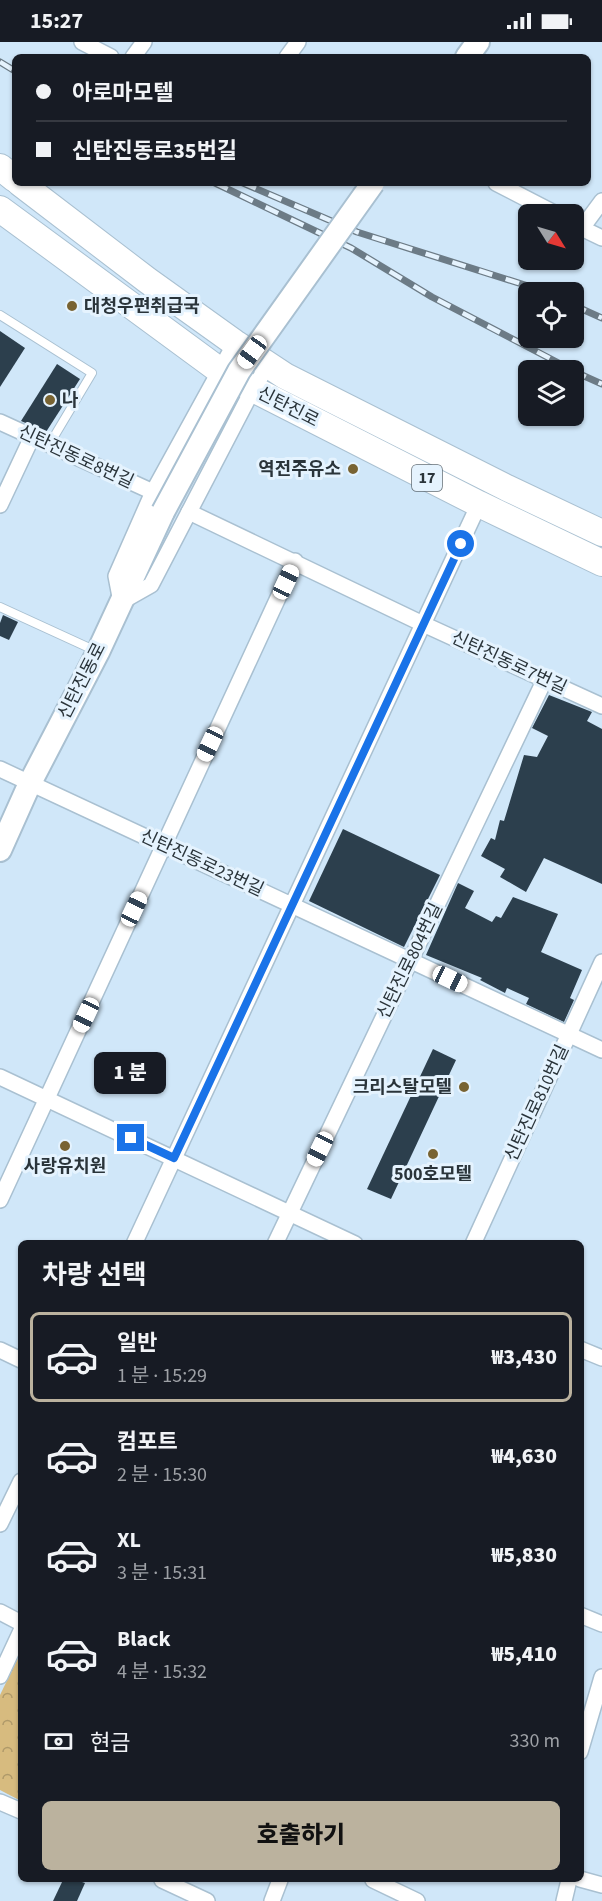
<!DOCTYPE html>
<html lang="ko">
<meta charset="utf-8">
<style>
body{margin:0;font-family:"Source Sans 3","Noto Sans KR",sans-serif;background:#20242c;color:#f1f3f6;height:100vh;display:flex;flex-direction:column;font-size:22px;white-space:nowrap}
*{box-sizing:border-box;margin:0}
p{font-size:20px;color:#9ea1a6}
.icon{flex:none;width:33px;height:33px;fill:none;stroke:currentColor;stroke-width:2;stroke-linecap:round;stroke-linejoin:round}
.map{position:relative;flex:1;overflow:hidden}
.drawer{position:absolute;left:18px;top:1198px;width:566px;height:642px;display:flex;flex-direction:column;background:#171b24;border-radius:9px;box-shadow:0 2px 4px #0004}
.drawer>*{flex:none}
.hud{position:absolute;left:12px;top:12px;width:579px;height:132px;border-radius:9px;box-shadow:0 2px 4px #0004;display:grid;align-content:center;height:132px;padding:0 24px;background:#171b24}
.needle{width:39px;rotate:127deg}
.controls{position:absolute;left:518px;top:162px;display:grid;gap:12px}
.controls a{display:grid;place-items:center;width:66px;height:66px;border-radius:9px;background:#171b24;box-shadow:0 2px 4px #0004;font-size:30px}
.end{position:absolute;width:27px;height:27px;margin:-14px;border:8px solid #1a73e8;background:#fff;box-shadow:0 0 0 3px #fff}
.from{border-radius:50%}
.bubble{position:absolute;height:42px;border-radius:9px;background:#171b24;box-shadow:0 2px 4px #0004;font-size:20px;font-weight:800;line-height:42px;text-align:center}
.car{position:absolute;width:18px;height:36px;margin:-18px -9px;border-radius:8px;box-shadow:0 0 4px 2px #0007;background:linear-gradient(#fff 24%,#345 0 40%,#fff 0 76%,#345 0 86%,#fff 0)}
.hud b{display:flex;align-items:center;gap:21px;height:57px;font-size:22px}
.hud b+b{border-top:2px solid #363941}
.hud i{width:15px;height:15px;background:#f1f3f6}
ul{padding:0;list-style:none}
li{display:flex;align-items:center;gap:18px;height:90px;margin:0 12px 9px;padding:0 12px;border:3px solid transparent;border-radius:9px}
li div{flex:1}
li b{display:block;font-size:22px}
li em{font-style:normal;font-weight:800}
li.on{border-color:#bbb29e}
li>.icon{width:54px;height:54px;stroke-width:1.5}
h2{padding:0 24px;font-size:27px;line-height:72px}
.pay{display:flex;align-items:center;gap:15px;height:66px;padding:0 24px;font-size:22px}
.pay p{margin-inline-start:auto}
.cta{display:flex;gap:12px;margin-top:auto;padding:12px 24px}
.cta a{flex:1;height:69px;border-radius:9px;background:#bbb29e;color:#111;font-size:24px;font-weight:800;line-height:69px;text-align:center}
.status{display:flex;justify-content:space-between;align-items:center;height:42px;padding:0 30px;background:#171b24;direction:ltr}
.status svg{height:16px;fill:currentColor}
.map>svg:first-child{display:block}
</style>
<div class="status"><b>15:27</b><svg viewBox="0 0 49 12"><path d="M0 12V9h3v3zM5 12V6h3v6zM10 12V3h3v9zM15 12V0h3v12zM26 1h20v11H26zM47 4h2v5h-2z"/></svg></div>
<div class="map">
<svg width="602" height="1859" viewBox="0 0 602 1859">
<defs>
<pattern id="park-crowns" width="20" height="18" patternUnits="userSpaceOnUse" patternTransform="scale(1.5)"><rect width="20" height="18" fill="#d7bb7f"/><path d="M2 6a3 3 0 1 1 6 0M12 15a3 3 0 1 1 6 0" fill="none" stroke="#af9969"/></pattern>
</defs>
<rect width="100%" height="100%" fill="#d0e7f9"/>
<polygon fill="url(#park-crowns)" points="21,1614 21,1759 0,1748 0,1653 18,1616"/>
<g fill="#2c3f4d">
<polygon points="0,289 25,306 0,345"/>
<polygon points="57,322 80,337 46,390 21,379"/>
<polygon points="3,573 18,580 9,598 0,594 0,581"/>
<polygon points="549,653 592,670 587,679 602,687 602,842 544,816 526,850 500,835 505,827 481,814 491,796 495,798 500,778 504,779 524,713 537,715 548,694 532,686"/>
<polygon points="343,787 440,833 404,905 309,859"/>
<polygon points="458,841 474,849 465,866 492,880 496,874 501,876 513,855 558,872 541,910 582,928 570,956 574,958 564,980 526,962 529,956 507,946 505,951 480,938 482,936 426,913"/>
<polygon points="433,1007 456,1018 391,1157 367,1147"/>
<polygon points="63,1838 76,1838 85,1841 77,1859 53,1859"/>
</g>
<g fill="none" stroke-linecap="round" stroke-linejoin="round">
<defs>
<g id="lane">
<polyline points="0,273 92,331 49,403"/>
<polyline points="0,565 96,609"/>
</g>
<g id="street">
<polyline points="82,0 111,15"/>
<polyline points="133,15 144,0"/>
<polyline points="287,15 298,0"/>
<polyline points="496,141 556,172"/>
<polyline points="575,183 602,196"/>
<polyline points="582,186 602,159"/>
<polyline points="235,301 153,450 116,534 121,560 151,543 253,347 268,323"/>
<polyline points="0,380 153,450"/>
<polyline points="0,463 32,395"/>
<polyline points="189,470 423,582 602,664"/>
<polyline points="0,727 602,1008"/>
<polyline points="0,1035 355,1202"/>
<polyline points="0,1158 295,519"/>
<polyline points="134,1202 479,462"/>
<polyline points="275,1202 545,637"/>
<polyline points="473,1202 602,920"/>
<polyline points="580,1307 602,1316"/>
<polyline points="0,1308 21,1318"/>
<polyline points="0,1482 21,1439"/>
<polyline points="0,1570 21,1581"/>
<polyline points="580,1573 602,1582"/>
<polyline points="0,1634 21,1589"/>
<polyline points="580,1710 602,1635"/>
<polyline points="0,1760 21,1769"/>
<polyline points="580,1837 602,1843"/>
<polyline points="162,1838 207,1859"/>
<polyline points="373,1838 417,1859"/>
<polyline points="272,1859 280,1838"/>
<polyline points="564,1859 569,1838"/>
</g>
<g id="secondary">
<polyline points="467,15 478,0"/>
<polyline points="0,808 30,741 98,610 163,470"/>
</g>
<g id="primary">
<polyline points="0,125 15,137"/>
<polyline points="20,141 147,238 235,301 285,334 507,446 602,491"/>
<polyline points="0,167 219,328 253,347 479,462 602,521"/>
</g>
</defs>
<use href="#lane" stroke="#a9c0d1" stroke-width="10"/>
<use href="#street" stroke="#a9c0d1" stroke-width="18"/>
<use href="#secondary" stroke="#a9c0d1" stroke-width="26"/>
<use href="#primary" stroke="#a9c0d1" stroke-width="28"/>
<use href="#lane" stroke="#fff" stroke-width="8"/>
<use href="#street" stroke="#fff" stroke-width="15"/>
<use href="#secondary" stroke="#fff" stroke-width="22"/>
<use href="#primary" stroke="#fff" stroke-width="26"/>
<defs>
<g id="rail">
<polyline points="0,20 15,29"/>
<polyline points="215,141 351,206 432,255 572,328"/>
<polyline points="243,141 357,190 547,250"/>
<polyline points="573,263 602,276"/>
<polyline points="573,329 602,342"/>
</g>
</defs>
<use href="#rail" stroke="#6c7b86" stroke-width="7"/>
<use href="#rail" stroke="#e5f3fe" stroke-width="4.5" stroke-dasharray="14" stroke-linecap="butt"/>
<defs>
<polyline id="secondary-bridge" points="163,470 239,329 373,141"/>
</defs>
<use href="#secondary-bridge" stroke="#a9c0d1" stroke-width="26" stroke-linecap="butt"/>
<use href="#secondary-bridge" stroke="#fff" stroke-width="22"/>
</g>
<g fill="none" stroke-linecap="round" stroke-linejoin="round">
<polyline stroke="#1a73e8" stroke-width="8" points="131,1096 174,1116 461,502"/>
</g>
<g fill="#786332" stroke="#e5f3fe" stroke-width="2">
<circle cx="72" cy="264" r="6"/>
<circle cx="50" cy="358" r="6"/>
<circle cx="353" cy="427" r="6"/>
<circle cx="464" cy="1045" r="6"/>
<circle cx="65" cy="1104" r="6"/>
<circle cx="433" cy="1112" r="6"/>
</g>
<g text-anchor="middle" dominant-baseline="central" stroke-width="6" stroke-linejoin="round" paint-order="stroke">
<rect fill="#e5f3fe" stroke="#626d75" stroke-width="1.5" x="412" y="423" width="30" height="26" rx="4.5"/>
<g font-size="16" font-weight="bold" fill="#2a343a">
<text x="427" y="436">17</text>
</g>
<g font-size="18" font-weight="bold" fill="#2a343a" stroke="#e5f3fe" text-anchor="start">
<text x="84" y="264">대청우편취급국</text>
<text x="62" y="358">나</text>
<text x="341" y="427" text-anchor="end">역전주유소</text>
<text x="452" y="1045" text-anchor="end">크리스탈모텔</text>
<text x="65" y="1124" text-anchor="middle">사랑유치원</text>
<text x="433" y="1132" text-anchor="middle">500호모텔</text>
</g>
<g font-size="18" fill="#2a343a" stroke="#e5f3fe">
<text transform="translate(288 365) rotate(27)">신탄진로</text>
<text transform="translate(76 415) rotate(25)">신탄진동로8번길</text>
<text transform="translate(509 621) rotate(25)">신탄진동로7번길</text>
<text transform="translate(82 639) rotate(-63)">신탄진동로</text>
<text transform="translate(202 821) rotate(25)">신탄진동로23번길</text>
<text transform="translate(410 919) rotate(-64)">신탄진로804번길</text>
<text transform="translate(537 1061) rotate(-65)">신탄진로810번길</text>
</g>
</g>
</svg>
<div class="controls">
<a><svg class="needle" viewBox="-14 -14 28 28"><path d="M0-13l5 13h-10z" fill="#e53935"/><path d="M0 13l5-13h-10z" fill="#9ea1a6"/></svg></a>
<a><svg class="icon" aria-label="locate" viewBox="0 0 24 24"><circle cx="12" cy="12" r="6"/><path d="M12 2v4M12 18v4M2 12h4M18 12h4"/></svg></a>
<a><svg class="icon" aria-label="layers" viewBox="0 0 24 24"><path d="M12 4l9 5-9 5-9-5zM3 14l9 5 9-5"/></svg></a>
</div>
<i class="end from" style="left:461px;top:502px"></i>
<i class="end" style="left:131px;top:1096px"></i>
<div class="bubble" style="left:94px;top:1010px;width:72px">1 분</div>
<i class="car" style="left:252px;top:310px;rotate:216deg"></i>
<i class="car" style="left:286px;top:540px;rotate:25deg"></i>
<i class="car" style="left:210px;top:702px;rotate:205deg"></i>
<i class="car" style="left:134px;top:867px;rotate:25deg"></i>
<i class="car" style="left:450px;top:937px;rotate:115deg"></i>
<i class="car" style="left:86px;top:973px;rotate:205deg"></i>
<i class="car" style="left:320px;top:1107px;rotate:206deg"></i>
<div class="hud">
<b><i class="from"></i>아로마모텔</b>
<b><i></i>신탄진동로35번길</b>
</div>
<section class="drawer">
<h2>차량 선택</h2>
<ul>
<li class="on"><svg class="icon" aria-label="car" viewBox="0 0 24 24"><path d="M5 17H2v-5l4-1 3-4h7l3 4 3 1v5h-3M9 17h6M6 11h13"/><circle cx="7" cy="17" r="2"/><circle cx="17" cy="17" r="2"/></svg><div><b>일반</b><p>1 분 · 15:29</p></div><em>₩3,430</em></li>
<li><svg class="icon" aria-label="car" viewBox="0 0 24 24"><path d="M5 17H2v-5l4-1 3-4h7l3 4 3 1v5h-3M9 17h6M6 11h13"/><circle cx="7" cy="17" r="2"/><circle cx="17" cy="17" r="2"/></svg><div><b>컴포트</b><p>2 분 · 15:30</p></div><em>₩4,630</em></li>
<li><svg class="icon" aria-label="car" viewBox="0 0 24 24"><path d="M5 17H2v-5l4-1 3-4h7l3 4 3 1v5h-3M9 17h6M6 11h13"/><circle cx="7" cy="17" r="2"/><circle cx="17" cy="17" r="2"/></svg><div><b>XL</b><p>3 분 · 15:31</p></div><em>₩5,830</em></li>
<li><svg class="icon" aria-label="car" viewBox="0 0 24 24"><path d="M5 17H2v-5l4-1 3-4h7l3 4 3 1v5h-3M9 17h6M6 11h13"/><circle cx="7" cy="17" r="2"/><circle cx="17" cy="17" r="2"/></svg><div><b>Black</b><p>4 분 · 15:32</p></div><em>₩5,410</em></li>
</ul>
<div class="pay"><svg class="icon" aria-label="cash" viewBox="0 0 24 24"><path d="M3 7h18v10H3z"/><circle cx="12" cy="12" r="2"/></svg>현금<p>330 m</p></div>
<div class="cta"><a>호출하기</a></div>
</section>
</div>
